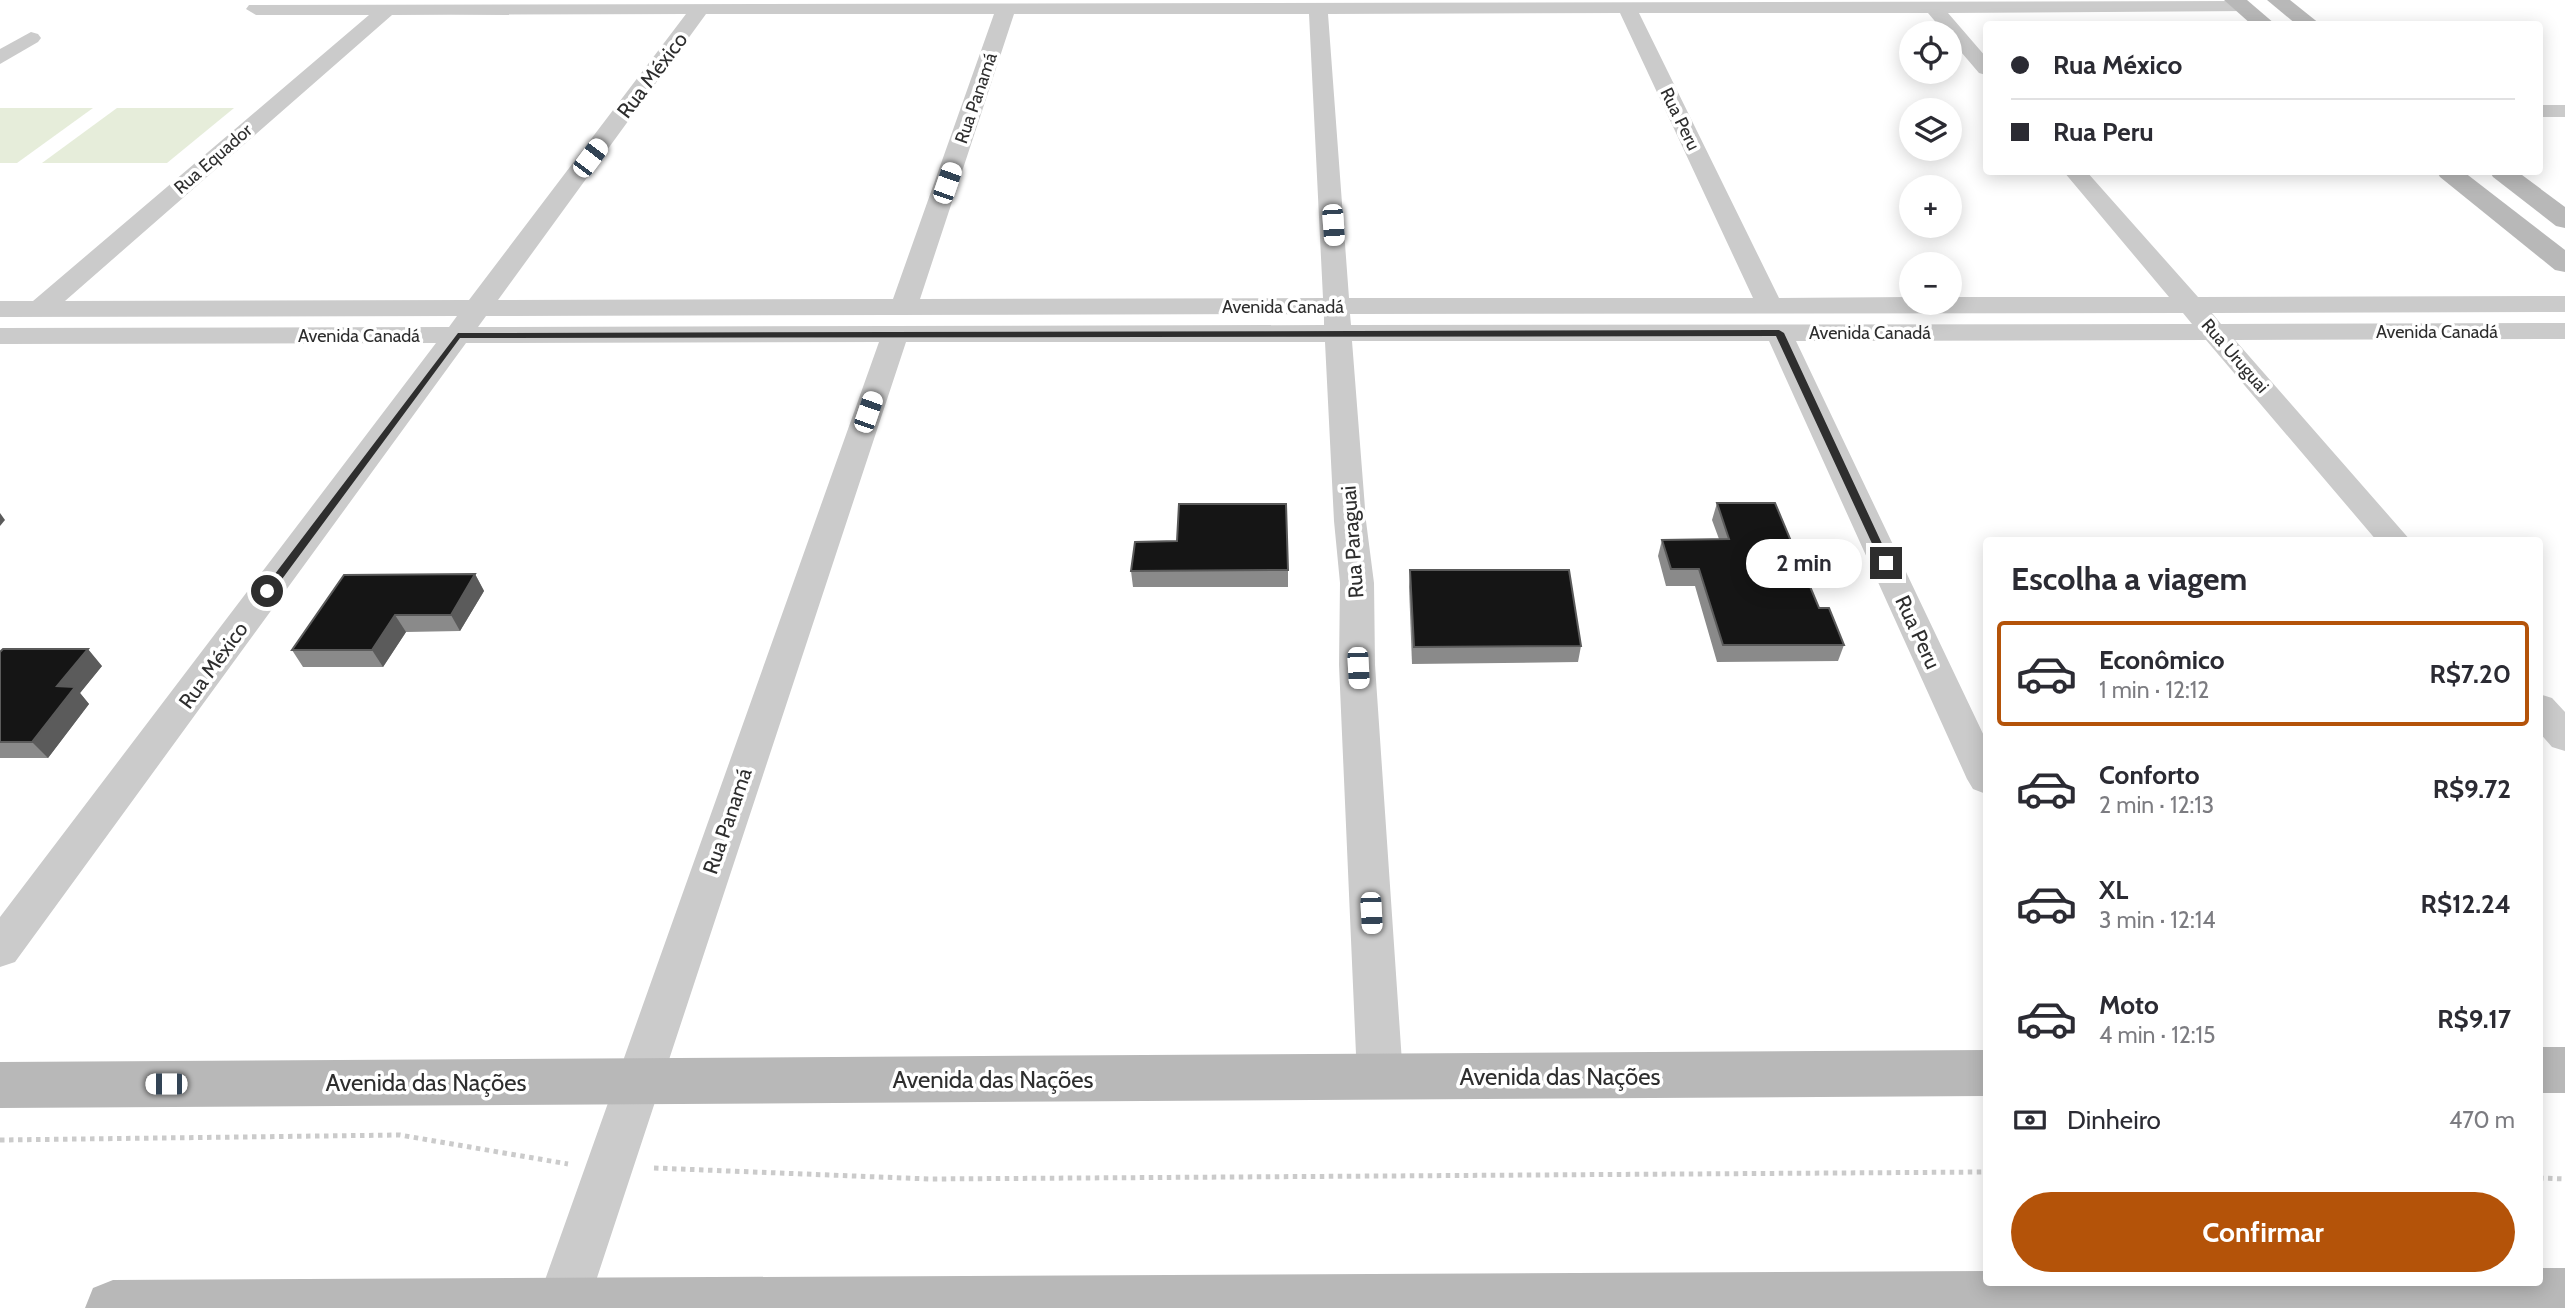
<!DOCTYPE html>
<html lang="pt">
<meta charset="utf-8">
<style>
body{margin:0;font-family:Cabin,sans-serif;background:#f7f7f7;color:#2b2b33;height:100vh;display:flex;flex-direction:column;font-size:26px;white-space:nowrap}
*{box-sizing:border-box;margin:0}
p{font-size:23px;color:#7c7c81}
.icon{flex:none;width:38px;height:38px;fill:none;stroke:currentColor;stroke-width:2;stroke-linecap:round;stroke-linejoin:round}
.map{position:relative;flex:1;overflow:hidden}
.sheet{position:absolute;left:1983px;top:537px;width:560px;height:749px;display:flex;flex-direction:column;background:#fff;border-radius:7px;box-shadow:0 4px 18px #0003}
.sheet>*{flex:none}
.top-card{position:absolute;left:1983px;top:21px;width:560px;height:154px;border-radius:7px;box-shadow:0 4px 18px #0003;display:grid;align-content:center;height:154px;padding:0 28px;background:#fff}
.buttons{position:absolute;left:1899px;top:21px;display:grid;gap:14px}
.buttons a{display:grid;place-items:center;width:63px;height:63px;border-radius:50%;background:#fff;box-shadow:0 4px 18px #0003;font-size:35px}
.end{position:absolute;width:32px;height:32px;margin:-16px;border:9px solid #2e2e2e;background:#fff;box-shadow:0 0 0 4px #fff}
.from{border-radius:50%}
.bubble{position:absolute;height:49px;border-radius:24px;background:#fff;box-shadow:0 4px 18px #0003;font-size:23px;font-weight:800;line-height:49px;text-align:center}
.car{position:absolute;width:21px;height:42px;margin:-21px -10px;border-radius:9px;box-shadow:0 0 5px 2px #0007;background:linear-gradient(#fff 24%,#345 0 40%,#fff 0 76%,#345 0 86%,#fff 0)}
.top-card b{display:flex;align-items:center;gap:24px;height:66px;font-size:26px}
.top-card b+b{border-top:2px solid #e1e1e2}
.top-card i{width:18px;height:18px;background:#2b2b33}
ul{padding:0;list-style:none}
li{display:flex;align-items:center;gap:21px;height:105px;margin:0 14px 10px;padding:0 14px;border:4px solid transparent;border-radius:7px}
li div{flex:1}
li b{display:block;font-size:26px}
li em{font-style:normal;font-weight:800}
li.active{border-color:#b45309}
li>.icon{width:63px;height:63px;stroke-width:1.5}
h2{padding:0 28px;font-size:32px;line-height:84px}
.pay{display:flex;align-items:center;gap:18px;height:77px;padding:0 28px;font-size:26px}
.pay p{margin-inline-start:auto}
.cta{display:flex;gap:14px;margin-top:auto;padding:14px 28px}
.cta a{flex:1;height:80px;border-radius:42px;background:#b45309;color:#fff;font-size:28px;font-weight:800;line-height:80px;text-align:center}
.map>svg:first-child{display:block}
</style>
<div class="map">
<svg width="2565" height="1308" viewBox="0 0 2565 1308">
<rect width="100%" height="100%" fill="#fff"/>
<g fill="#e6edda">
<polygon points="0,108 93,108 17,163 0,163"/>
<polygon points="117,108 234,108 167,163 42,163"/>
</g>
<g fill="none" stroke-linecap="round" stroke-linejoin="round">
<g stroke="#cbcbcb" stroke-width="5" stroke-dasharray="4.5 4.5" stroke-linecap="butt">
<polyline points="0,1140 400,1135 568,1164"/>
<polyline points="654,1168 929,1179 1986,1172"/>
<polyline points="2539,1178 2565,1179"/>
</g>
<g fill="#cbcbcb" fill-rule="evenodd">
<path d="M2242,1L2249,3L2252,7L2249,11L1948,13L1986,57V75L1979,73L1950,39V33H1945L1928,13H1639L1779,298L1911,297V303H1950V297H2169L2064,172H2087L2198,297L2565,296V312L2212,313L2221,324L2565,323V339L2235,340L2411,541H2377L2206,340L1796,341L1986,740V794L1973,789L1967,779L1769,341H1352L1366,521L1374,583L1375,665L1403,1077L1396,1092L1380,1098L1364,1092L1357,1077L1339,665L1340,583L1334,521L1325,342H906L587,1308H535L879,342L466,343L15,962L0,967V917L436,343L0,344V328L449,327L457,316L0,317V301H33L369,15H256L246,9L249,5ZM1620,13L1753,298H1349L1328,14ZM686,14L469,300L65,301L392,15ZM706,14H994L893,299L498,300ZM1014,14H1309L1323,298L920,299ZM2183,313L2192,324L1351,325L1350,314ZM1324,314V325L478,327L486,316Z"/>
<polygon points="31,32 38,34 41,38 38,42 0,64 0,49"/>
<rect x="2539" y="105" width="26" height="12"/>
<polygon points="2539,694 2552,698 2565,712 2565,751 2552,747 2539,732"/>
</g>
<g fill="#b8b8b8" fill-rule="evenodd">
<polygon points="2224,0 2247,0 2275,24 2251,24"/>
<polygon points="2267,0 2290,0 2320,24 2296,24"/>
<polygon points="2437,172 2464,172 2565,250 2565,272 2555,270 2440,177"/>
<polygon points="2490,172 2518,172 2565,207 2565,228 2556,226 2493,177"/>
<rect x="2539" y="1047" width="26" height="46"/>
<polygon points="1986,1050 1986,1096 0,1108 0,1062"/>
<polygon points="2539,1268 2565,1268 2565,1308 85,1308 93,1288 113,1280 1986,1271 1986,1283 2539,1283"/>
</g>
</g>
<g fill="#8a8a8a">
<polygon points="1717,503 1819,608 1844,645 1838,661 1717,662 1695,586 1666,586 1658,556 1662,540 1719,539 1712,520"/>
<polygon points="1288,570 1288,587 1133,587 1131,571"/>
<polygon points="1410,570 1581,646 1578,662 1412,664 1409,587"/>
<polygon points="475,574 484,591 460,631 406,632 383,667 303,667 292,650"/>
<polygon points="0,652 102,666 80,693 89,704 48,758 0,758"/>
</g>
<g fill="#5b5b5b">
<polygon points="0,513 5,520 0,526"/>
<polygon points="475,574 484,591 460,631 451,615"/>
<polygon points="395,615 406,632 383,667 372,650"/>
<polygon points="88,649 102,666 80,693 89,704 48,758 32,742 57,686"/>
</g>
<g fill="#151515" stroke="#5b5b5b" stroke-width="2">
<polygon points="1717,503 1775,503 1819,608 1829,608 1844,645 1723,645 1699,569 1671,569 1662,540 1729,539"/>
<polygon points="1179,504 1286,504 1288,570 1131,571 1135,542 1177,541"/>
<polygon points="1410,570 1569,570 1581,646 1414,647"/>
<polygon points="475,574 451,615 395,615 372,650 292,650 344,575"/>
<polygon points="3,649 88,649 57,686 75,687 32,742 0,742 0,652"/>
</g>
<polygon fill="#2e2e2e" points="1779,330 1784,333 1891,563 1890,566 1881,563 1776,336 460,338 271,594 262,591 458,333"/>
<g text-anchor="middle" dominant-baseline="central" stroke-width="7" stroke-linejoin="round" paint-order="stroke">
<g font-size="18" fill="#2e2e2e" stroke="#fff">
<text transform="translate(976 98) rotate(-71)">Rua Panamá</text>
<text transform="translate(1680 119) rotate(64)">Rua Peru</text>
<text transform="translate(213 159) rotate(-41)">Rua Equador</text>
<text x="1283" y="307">Avenida Canadá</text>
<text x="2437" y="332">Avenida Canadá</text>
<text x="1870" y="333">Avenida Canadá</text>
<text x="359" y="336">Avenida Canadá</text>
<text transform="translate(2235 356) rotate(49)">Rua Uruguai</text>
</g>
<g font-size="21" fill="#2e2e2e" stroke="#fff">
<text transform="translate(652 75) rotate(-53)">Rua México</text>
<text transform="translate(1352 542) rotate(-94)">Rua Paraguai</text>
<text transform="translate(1918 632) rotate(65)">Rua Peru</text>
<text transform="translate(213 665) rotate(-54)">Rua México</text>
<text transform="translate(727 821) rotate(-71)">Rua Panamá</text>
</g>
<g font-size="24" fill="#2e2e2e" stroke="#fff">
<text x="1560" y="1076">Avenida das Nações</text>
<text x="993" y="1079">Avenida das Nações</text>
<text x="426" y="1082">Avenida das Nações</text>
</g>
</g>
</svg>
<div class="buttons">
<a><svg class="icon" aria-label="locate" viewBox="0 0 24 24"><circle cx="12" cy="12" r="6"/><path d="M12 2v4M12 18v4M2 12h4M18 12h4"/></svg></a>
<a><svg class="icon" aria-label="layers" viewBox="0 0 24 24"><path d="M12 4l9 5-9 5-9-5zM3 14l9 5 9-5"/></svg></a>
<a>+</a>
<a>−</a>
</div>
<i class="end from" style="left:267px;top:591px"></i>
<i class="end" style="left:1886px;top:563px"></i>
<div class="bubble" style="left:1746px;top:539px;width:116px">2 min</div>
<i class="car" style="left:590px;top:158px;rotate:37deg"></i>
<i class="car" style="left:947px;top:183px;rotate:19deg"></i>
<i class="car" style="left:1333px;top:225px;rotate:176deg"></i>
<i class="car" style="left:868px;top:412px;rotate:19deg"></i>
<i class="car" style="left:1358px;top:668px;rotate:177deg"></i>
<i class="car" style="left:1371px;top:913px;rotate:177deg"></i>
<i class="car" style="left:166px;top:1084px;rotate:270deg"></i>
<div class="top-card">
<b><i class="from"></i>Rua México</b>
<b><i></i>Rua Peru</b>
</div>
<section class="sheet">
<h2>Escolha a viagem</h2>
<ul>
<li class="active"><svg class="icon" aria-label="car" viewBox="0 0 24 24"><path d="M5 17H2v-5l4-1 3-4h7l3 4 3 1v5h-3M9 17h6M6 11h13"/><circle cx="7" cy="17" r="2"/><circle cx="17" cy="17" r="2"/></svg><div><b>Econômico</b><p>1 min · 12:12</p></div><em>R$7.20</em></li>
<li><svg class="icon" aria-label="car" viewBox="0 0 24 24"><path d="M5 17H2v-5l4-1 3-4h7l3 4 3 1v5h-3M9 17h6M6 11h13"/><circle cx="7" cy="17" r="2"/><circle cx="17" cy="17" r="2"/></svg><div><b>Conforto</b><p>2 min · 12:13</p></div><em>R$9.72</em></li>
<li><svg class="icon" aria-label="car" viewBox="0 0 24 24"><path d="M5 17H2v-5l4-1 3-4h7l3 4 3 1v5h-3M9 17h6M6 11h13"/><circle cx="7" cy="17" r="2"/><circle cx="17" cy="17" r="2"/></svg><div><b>XL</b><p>3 min · 12:14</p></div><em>R$12.24</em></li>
<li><svg class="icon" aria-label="car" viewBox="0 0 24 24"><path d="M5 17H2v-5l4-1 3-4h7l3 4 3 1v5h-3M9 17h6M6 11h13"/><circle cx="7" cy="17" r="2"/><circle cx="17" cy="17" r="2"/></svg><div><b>Moto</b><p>4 min · 12:15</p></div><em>R$9.17</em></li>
</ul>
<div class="pay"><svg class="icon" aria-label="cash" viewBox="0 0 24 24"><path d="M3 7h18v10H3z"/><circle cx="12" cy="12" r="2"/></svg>Dinheiro<p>470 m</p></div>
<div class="cta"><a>Confirmar</a></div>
</section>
</div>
